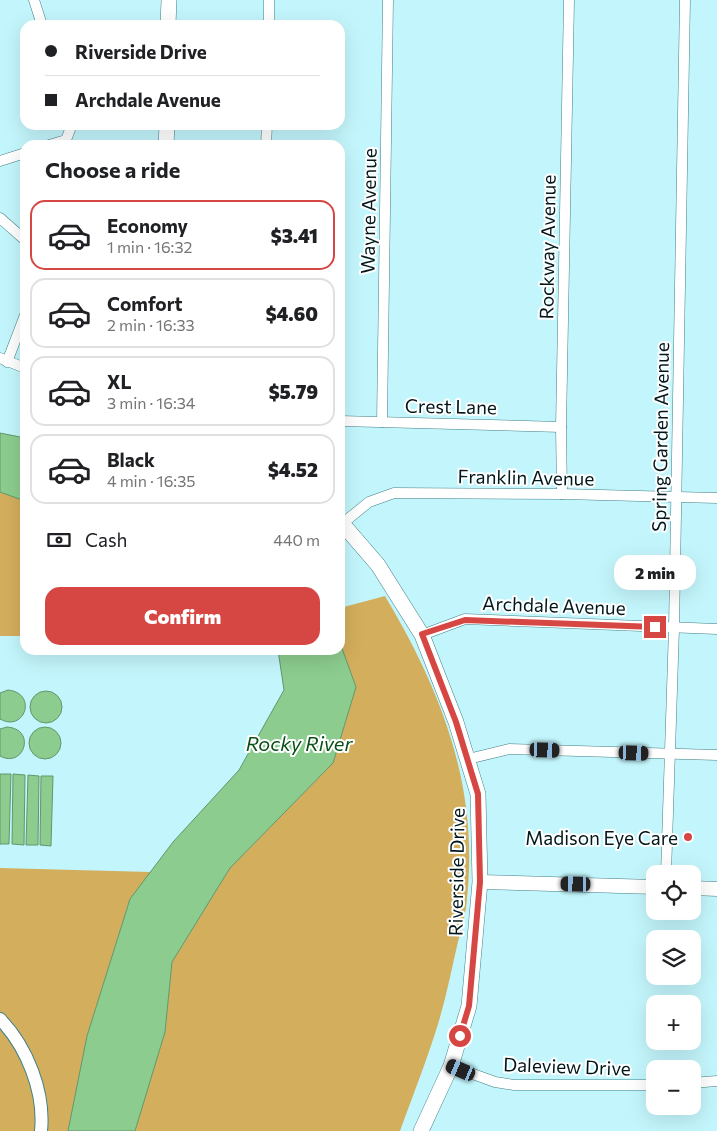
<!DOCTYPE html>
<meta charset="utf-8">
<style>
body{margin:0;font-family:Commissioner,sans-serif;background:#f6f6f6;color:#202124;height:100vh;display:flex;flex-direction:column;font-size:19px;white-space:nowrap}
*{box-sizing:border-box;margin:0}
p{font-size:16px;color:#757577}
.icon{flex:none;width:28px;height:28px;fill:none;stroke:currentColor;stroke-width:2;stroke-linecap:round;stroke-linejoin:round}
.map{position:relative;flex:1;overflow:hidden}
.sheet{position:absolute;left:20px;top:140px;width:325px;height:515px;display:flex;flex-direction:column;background:#fff;border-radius:15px;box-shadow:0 5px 20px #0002}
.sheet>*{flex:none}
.guide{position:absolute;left:20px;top:20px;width:325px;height:110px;border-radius:15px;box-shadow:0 5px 20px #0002;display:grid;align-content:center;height:110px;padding:0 25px;background:#fff}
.fabs{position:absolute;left:646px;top:865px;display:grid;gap:10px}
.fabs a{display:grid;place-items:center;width:55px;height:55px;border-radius:10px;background:#fff;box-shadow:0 5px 20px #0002;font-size:25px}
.end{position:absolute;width:22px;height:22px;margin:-11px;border:6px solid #d64744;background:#fff;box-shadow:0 0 0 2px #fff}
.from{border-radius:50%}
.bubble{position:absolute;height:35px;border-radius:15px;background:#fff;box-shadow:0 5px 20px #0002;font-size:16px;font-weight:800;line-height:35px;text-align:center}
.car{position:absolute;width:15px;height:30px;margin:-15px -8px;border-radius:6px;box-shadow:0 0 4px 1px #0007;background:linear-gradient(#222 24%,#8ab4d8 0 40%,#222 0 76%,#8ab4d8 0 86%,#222 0)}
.guide b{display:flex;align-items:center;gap:18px;height:48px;font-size:19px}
.guide b+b{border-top:1px solid #e0e0e0}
.guide i{width:12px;height:12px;background:#202124}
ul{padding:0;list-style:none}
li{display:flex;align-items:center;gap:15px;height:70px;margin:0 10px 8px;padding:0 15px;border:2px solid #e0e0e0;border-radius:15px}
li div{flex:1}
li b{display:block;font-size:19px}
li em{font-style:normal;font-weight:800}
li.selected{border-color:#d64744}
li>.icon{width:45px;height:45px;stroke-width:1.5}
h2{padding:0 25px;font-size:22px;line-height:60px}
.pay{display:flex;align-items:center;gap:12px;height:55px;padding:0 25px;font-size:19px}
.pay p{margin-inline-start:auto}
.primary-button{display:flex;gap:10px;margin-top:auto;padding:10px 25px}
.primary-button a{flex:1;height:58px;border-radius:15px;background:#d64744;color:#fff;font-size:20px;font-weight:800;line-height:58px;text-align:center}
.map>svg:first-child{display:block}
</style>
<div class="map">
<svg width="717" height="1131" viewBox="0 0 717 1131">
<rect width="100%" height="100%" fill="#c3f6fc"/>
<g fill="#d3ae5d">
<polygon points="0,492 25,501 25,628 23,636 0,636"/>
<path d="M385,596C441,690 479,786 467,898C466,914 461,930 457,946C451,972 446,998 438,1024C427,1060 413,1095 400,1131H135L165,1032L172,962L230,868L333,763L356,687L340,643V608Z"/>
<polygon points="0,868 151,872 130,899 87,1036 68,1131 0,1131"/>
</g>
<g fill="#8ccc8e" stroke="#62966c">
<polygon points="0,433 25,438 25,501 0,492"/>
<polygon points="340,643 356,687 333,763 230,868 172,962 165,1032 135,1131 68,1131 87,1036 130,899 173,842 239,770 284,690 278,650 340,650"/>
<path d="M8,690C38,693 25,733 0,719V693Z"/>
<circle cx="46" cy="707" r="16"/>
<path d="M7,727C37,729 24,769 0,756V729Z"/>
<circle cx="45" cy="743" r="16"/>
<polygon points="0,774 11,774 9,844 0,844"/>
<polygon points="13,774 25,775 24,845 12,844"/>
<polygon points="28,775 39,776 38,845 26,845"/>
<polygon points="41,776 53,776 51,846 40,845"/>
</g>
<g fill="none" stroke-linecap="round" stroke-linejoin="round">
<defs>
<g id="minor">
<polyline points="34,0 42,25"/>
<polyline points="269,25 269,0"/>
<polyline points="49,145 66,140 71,127 71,125"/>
<polyline points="266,145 267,125"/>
<polyline points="0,161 25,153"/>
<polyline points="0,218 25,240"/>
<polyline points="0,358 25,368"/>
<polyline points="7,362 25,315"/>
<polyline points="340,421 561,427"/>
<polyline points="382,422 388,0"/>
<polyline points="562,494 561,427 569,0"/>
<polyline points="343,523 369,502 394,493 562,494 717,498"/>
<polyline points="422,635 465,619 717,629"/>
<polyline points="468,759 509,749 717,755"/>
<polyline points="666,874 674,628 685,0"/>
<polyline points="451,1066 495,1082 514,1085 655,1085"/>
<polyline points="692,1083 717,1081"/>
</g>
<path id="tertiary" d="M0,1019C27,1047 45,1092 41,1131"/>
<g id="secondary">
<polyline points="480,882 655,887"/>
<polyline points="692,888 717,889"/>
</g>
<g id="primary">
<polyline points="168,25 169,0"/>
<polyline points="166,145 167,125"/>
<polyline points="340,521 378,565 422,635 456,722 478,794 480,882 469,1006 451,1066 421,1131"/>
</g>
</defs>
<use href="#minor" stroke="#428087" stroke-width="11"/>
<use href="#tertiary" stroke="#428087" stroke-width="14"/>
<use href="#secondary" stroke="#428087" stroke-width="15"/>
<use href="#primary" stroke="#428087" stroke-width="16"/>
<use href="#minor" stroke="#fff" stroke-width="10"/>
<use href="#tertiary" stroke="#fff" stroke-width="12"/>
<use href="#secondary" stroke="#fff" stroke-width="14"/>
<use href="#primary" stroke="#fff" stroke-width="15"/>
</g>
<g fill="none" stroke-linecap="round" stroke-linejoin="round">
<polyline stroke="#d64744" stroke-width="6" points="460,1036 469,1006 480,882 478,794 456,722 422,634 465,620 655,627"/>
</g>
<circle fill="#d64744" stroke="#fff" stroke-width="2" cx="688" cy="837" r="5"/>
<g text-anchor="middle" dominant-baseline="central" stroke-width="4" stroke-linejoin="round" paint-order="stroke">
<g font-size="19" fill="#00181b" stroke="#fff">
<text transform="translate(368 211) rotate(-89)">Wayne Avenue</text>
<text transform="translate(547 247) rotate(-89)">Rockway Avenue</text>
<text transform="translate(451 406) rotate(1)">Crest Lane</text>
<text transform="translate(660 437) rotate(-89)">Spring Garden Avenue</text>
<text transform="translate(526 477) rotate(1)">Franklin Avenue</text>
<text transform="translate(554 605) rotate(2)">Archdale Avenue</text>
<text transform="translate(456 872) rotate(-89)">Riverside Drive</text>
<text transform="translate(567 1066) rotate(2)">Daleview Drive</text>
</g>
<g font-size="19" fill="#00181b" stroke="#fff" text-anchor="end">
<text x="678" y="837">Madison Eye Care</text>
</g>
<g font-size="20" font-style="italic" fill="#084f15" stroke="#fff">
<text x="299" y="743">Rocky River</text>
</g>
</g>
</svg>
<div class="fabs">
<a><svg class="icon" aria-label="locate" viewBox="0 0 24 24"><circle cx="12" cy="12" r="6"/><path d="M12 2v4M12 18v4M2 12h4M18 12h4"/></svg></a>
<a><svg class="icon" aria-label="layers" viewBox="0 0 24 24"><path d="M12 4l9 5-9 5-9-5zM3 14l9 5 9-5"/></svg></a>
<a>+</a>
<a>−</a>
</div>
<i class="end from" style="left:460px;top:1036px"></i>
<i class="end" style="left:655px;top:627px"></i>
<div class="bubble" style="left:614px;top:555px;width:82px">2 min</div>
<i class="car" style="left:545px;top:750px;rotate:92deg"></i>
<i class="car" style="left:634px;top:753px;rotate:92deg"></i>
<i class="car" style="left:576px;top:884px;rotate:271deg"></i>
<i class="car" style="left:461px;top:1070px;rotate:293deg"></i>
<div class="guide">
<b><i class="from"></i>Riverside Drive</b>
<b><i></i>Archdale Avenue</b>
</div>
<section class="sheet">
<h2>Choose a ride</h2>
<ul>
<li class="selected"><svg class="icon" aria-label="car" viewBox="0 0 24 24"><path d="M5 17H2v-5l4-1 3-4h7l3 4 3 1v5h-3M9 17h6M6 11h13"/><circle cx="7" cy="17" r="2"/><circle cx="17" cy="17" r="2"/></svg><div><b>Economy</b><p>1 min · 16:32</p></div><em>$3.41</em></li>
<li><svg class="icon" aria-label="car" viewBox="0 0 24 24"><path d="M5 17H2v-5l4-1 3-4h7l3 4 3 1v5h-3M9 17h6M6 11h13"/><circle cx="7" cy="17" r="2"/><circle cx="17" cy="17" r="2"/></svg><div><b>Comfort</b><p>2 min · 16:33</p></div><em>$4.60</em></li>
<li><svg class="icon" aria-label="car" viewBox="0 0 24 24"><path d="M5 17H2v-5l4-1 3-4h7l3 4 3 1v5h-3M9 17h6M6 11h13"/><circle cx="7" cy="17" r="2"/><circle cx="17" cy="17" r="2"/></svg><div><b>XL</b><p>3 min · 16:34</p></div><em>$5.79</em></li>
<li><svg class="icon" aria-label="car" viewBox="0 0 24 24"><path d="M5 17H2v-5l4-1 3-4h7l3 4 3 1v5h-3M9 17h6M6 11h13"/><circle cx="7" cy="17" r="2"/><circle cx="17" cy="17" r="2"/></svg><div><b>Black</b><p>4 min · 16:35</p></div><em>$4.52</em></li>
</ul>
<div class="pay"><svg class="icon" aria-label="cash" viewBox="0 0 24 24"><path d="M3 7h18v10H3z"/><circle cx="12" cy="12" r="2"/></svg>Cash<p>440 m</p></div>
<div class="primary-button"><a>Confirm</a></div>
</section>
</div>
